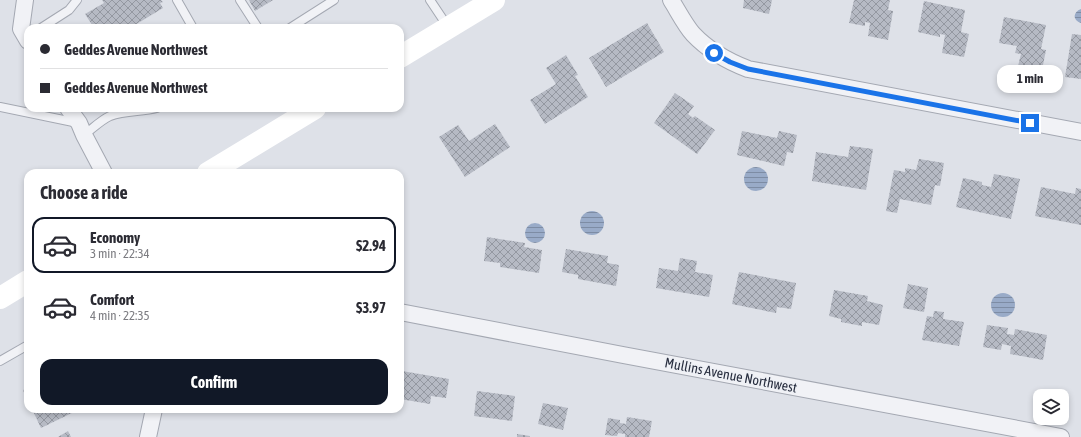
<!DOCTYPE html>
<meta charset="utf-8">
<style>
body{margin:0;font-family:"Asap Condensed",sans-serif;background:#f7f7f7;color:#2b2b33;height:100vh;display:flex;flex-direction:column;font-size:15px;white-space:nowrap}
*{box-sizing:border-box;margin:0}
p{font-size:13px;color:#7c7c81}
.icon{flex:none;width:22px;height:22px;fill:none;stroke:currentColor;stroke-width:2;stroke-linecap:round;stroke-linejoin:round}
.map{position:relative;flex:1;overflow:hidden}
.drawer{position:absolute;left:24px;top:169px;width:380px;height:244px;display:flex;flex-direction:column;background:#fff;border-radius:12px;box-shadow:0 2px 6px #0003}
.drawer>*{flex:none}
.top-card{position:absolute;left:24px;top:24px;width:380px;height:88px;border-radius:12px;box-shadow:0 2px 6px #0003;display:grid;align-content:center;height:88px;padding:0 16px;background:#fff}
.buttons{position:absolute;left:1033px;top:389px;display:grid;gap:8px}
.buttons a{display:grid;place-items:center;width:36px;height:36px;border-radius:8px;background:#fff;box-shadow:0 2px 6px #0003;font-size:20px}
.end{position:absolute;width:18px;height:18px;margin:-9px;border:5px solid #1a73e8;background:#fff;box-shadow:0 0 0 2px #fff}
.from{border-radius:50%}
.bubble{position:absolute;height:28px;border-radius:12px;background:#fff;box-shadow:0 2px 6px #0003;font-size:13px;font-weight:700;line-height:28px;text-align:center}
.top-card b{display:flex;align-items:center;gap:14px;height:38px;font-size:15px}
.top-card b+b{border-top:1px solid #e1e1e2}
.top-card i{width:10px;height:10px;background:#2b2b33}
ul{padding:0;list-style:none}
li{display:flex;align-items:center;gap:12px;height:56px;margin:0 8px 6px;padding:0 8px;border:2px solid transparent;border-radius:12px}
li div{flex:1}
li b{display:block;font-size:15px}
li em{font-style:normal;font-weight:700}
li.current{border-color:#111827}
li>.icon{width:36px;height:36px;stroke-width:1.5}
h2{padding:0 16px;font-size:18px;line-height:48px}
.button{display:flex;gap:8px;margin-top:auto;padding:8px 16px}
.button a{flex:1;height:46px;border-radius:12px;background:#111827;color:#fff;font-size:16px;font-weight:700;line-height:46px;text-align:center}
.map>svg:first-child{display:block}
</style>
<div class="map">
<svg width="1081" height="437" viewBox="0 0 1081 437">
<defs>
<pattern id="water-rules" width="6" height="5" patternUnits="userSpaceOnUse"><rect width="6" height="5" fill="#99abc8"/><path d="M0 2.5h6" fill="none" stroke="#7d8ca4"/></pattern>
<pattern id="building-cross-hatch" width="8" height="8" patternUnits="userSpaceOnUse"><rect width="8" height="8" fill="#b6bac4"/><path d="M0 0l8 8M0 8l8-8" fill="none" stroke="#9498a1"/></pattern>
</defs>
<rect width="100%" height="100%" fill="#dee1e8"/>
<g fill="url(#water-rules)">
<path d="M1081,9V23C1072,20 1073,12 1081,9Z"/>
<circle cx="756" cy="179" r="12"/>
<circle cx="592" cy="223" r="12"/>
<circle cx="535" cy="233" r="10"/>
<circle cx="1003" cy="305" r="12"/>
</g>
<g fill="url(#building-cross-hatch)">
<polygon points="102,0 161,0 163,2 160,3 163,8 130,28 94,28 85,14 104,3"/>
<polygon points="249,0 273,0 255,11"/>
<polygon points="744,0 772,0 769,14 743,8"/>
<polygon points="854,0 890,0 888,10 893,11 888,40 868,36 870,23 865,22 865,26 849,23"/>
<polygon points="924,1 965,10 961,32 969,34 964,57 942,53 945,35 940,34 940,37 918,32"/>
<polygon points="1004,17 1046,25 1041,49 1046,50 1042,70 1018,66 1021,54 1015,53 1017,46 999,43"/>
<polygon points="647,23 664,52 606,87 589,58"/>
<polygon points="1072,34 1081,35 1081,79 1065,77"/>
<polygon points="566,55 578,75 575,76 588,97 545,124 530,100 556,84 546,68"/>
<polygon points="675,93 694,106 688,114 693,118 695,116 715,130 697,154 654,123"/>
<polygon points="495,124 510,147 465,177 439,137 458,125 469,141"/>
<polygon points="742,131 777,138 779,131 797,135 793,153 787,152 784,166 737,155"/>
<polygon points="850,146 873,149 866,190 812,181 816,152 848,157"/>
<polygon points="919,159 944,163 940,186 935,185 931,205 900,199 897,213 886,211 894,170 905,172 905,168 916,170"/>
<polygon points="994,174 1020,179 1011,219 956,207 963,178 982,182 982,185 991,187"/>
<polygon points="1041,187 1075,194 1076,188 1081,189 1081,225 1035,216"/>
<polygon points="487,237 525,243 524,247 542,250 539,273 500,267 500,263 484,261"/>
<polygon points="566,249 608,256 607,263 619,265 616,286 578,279 578,275 562,272"/>
<polygon points="680,258 697,261 695,272 713,275 709,297 656,288 659,268 678,271"/>
<polygon points="739,272 796,283 791,309 777,307 776,313 732,304"/>
<polygon points="908,284 928,288 924,312 903,308"/>
<polygon points="834,290 868,296 867,301 883,305 879,325 862,322 862,326 841,322 841,319 829,316"/>
<polygon points="934,311 944,312 943,319 964,322 959,346 922,340 927,316 933,317"/>
<polygon points="987,325 1008,328 1007,334 1014,335 1015,329 1047,335 1043,360 1010,354 1011,346 1002,344 1001,350 983,347"/>
<polygon points="402,371 449,379 446,398 431,396 430,404 400,399 400,383"/>
<polygon points="28,388 28,402 23,390"/>
<polygon points="477,391 515,396 512,421 474,416"/>
<polygon points="543,403 568,408 563,430 538,424"/>
<polygon points="32,409 80,409 41,428"/>
<polygon points="627,417 652,421 649,437 625,437 625,434 618,433 617,436 605,435 608,418 620,420 620,423 626,424"/>
<polygon points="68,431 71,437 58,437"/>
<polygon points="517,434 530,436 530,437 517,437"/>
</g>
<g fill="none" stroke-linecap="round" stroke-linejoin="round">
<defs>
<g id="lane">
<polyline points="177,0 193,28"/>
<polyline points="240,0 258,28"/>
<polyline points="430,0 448,27"/>
<polyline points="41,28 69,10 77,0"/>
<polyline points="290,28 334,0"/>
<polyline points="0,107 78,123"/>
<path d="M84,135C92,129 101,120 110,116C125,110 142,112 157,108"/>
<polyline points="0,361 28,345"/>
</g>
<g id="street">
<polyline points="25,0 21,29 28,41"/>
<path d="M671,0C678,11 685,25 693,34C709,51 727,61 748,69L1081,132"/>
<polyline points="68,108 79,123 84,135 104,173"/>
<polyline points="400,312 623,355 1061,437"/>
<polyline points="148,437 154,409"/>
</g>
</defs>
<use href="#lane" stroke="#a4a8b2" stroke-width="10"/>
<use href="#street" stroke="#a4a8b2" stroke-width="18"/>
<use href="#lane" stroke="#f1f2f6" stroke-width="8"/>
<use href="#street" stroke="#f1f2f6" stroke-width="16"/>
<g stroke="#fff" stroke-width="22">
<polyline points="400,57 494,0"/>
<polyline points="208,173 315,108"/>
<polyline points="0,298 28,281"/>
</g>
</g>
<g fill="none" stroke-linecap="round" stroke-linejoin="round">
<polyline stroke="#1a73e8" stroke-width="5" points="714,53 730,62 748,69 1030,123"/>
</g>
<g text-anchor="middle" dominant-baseline="central" stroke-width="3.5" stroke-linejoin="round" paint-order="stroke">
<g font-size="14" fill="#282e3f" stroke="#eef0f5">
<text transform="translate(731 375) rotate(11)">Mullins Avenue Northwest</text>
</g>
</g>
</svg>
<div class="buttons">
<a><svg class="icon" aria-label="layers" viewBox="0 0 24 24"><path d="M12 4l9 5-9 5-9-5zM3 14l9 5 9-5"/></svg></a>
</div>
<i class="end from" style="left:714px;top:53px"></i>
<i class="end" style="left:1030px;top:123px"></i>
<div class="bubble" style="left:997px;top:65px;width:66px">1 min</div>
<div class="top-card">
<b><i class="from"></i>Geddes Avenue Northwest</b>
<b><i></i>Geddes Avenue Northwest</b>
</div>
<section class="drawer">
<h2>Choose a ride</h2>
<ul>
<li class="current"><svg class="icon" aria-label="car" viewBox="0 0 24 24"><path d="M5 17H2v-5l4-1 3-4h7l3 4 3 1v5h-3M9 17h6M6 11h13"/><circle cx="7" cy="17" r="2"/><circle cx="17" cy="17" r="2"/></svg><div><b>Economy</b><p>3 min · 22:34</p></div><em>$2.94</em></li>
<li><svg class="icon" aria-label="car" viewBox="0 0 24 24"><path d="M5 17H2v-5l4-1 3-4h7l3 4 3 1v5h-3M9 17h6M6 11h13"/><circle cx="7" cy="17" r="2"/><circle cx="17" cy="17" r="2"/></svg><div><b>Comfort</b><p>4 min · 22:35</p></div><em>$3.97</em></li>
</ul>
<div class="button"><a>Confirm</a></div>
</section>
</div>
